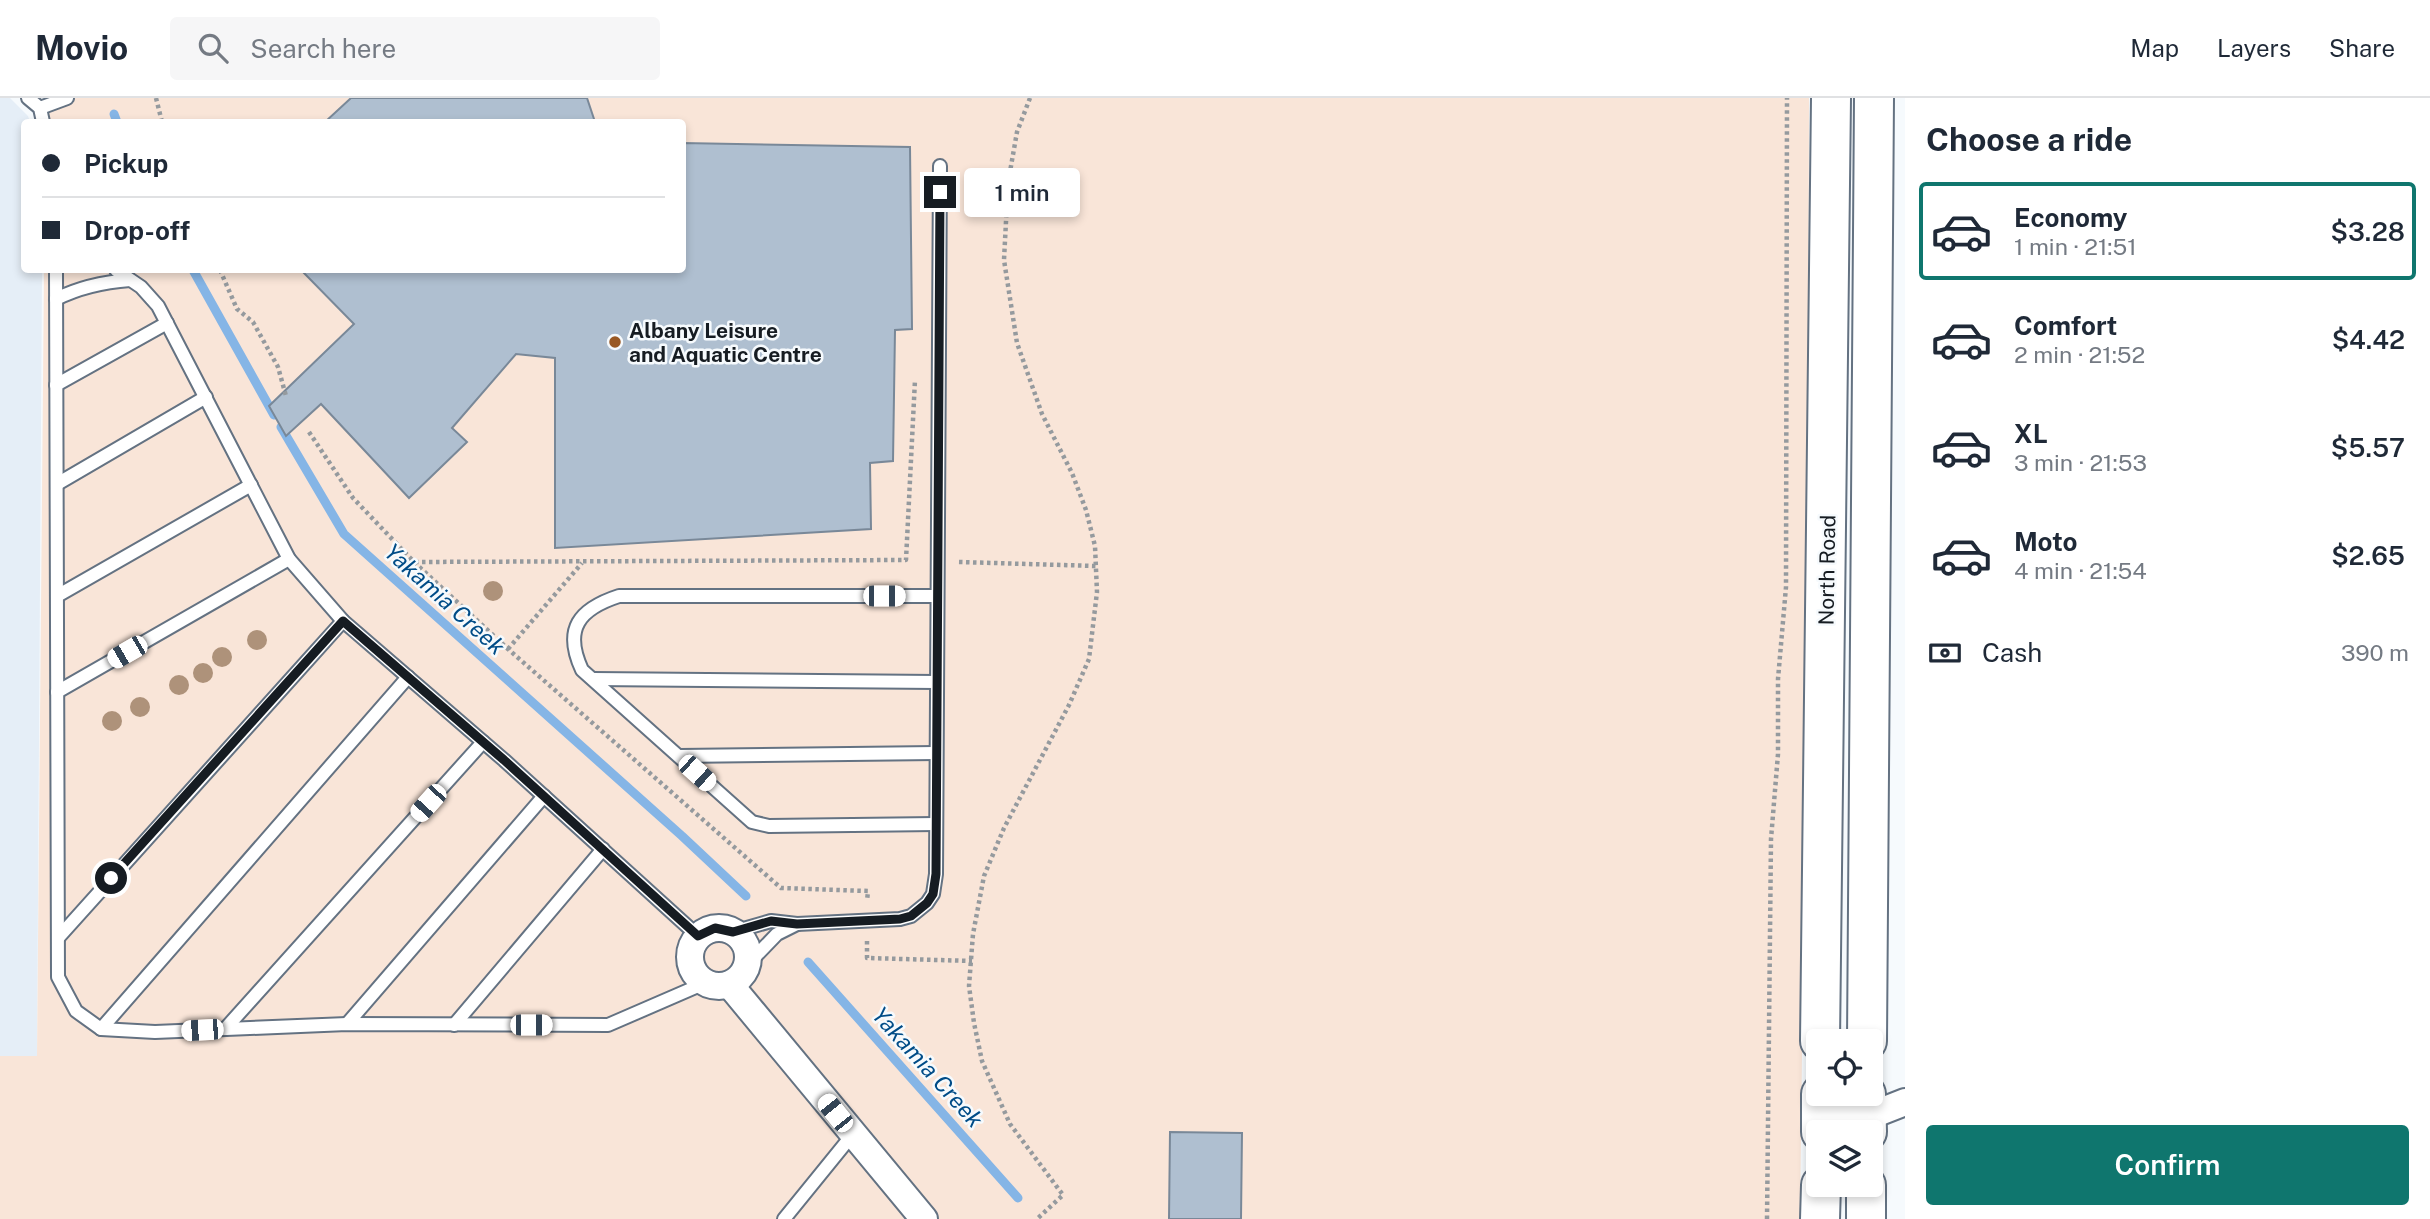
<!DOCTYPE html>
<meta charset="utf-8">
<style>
body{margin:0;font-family:"Public Sans",sans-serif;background:#f6f6f7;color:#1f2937;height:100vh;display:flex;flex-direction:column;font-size:26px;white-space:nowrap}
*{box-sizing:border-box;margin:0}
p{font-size:23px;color:#747a83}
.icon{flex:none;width:38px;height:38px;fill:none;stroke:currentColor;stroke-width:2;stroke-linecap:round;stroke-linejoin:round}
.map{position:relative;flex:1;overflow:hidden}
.drawer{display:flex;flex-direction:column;background:#fff;width:525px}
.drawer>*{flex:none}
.banner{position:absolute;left:21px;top:21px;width:665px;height:154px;border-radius:7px;box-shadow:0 4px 10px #0003;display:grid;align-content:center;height:154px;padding:0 21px;background:#fff}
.controls{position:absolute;left:1806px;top:931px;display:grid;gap:14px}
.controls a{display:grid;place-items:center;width:77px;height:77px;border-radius:7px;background:#fff;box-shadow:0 4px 10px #0003;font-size:35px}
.end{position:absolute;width:32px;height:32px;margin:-16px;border:9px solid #161c22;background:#fff;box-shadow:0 0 0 4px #fff}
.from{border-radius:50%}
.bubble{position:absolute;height:49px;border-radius:7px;background:#fff;box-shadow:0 4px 10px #0003;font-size:23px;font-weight:600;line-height:49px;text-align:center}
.car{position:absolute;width:21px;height:42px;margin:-21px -10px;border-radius:9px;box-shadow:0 0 5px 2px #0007;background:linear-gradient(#fff 24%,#345 0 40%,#fff 0 76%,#345 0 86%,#fff 0)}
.banner b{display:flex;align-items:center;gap:24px;height:66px;font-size:26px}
.banner b+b{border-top:2px solid #e0e1e3}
.banner i{width:18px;height:18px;background:#1f2937}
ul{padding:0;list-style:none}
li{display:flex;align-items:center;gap:21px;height:98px;margin:0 14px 10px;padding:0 7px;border:4px solid transparent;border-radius:7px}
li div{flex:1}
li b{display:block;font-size:26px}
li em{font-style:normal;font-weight:600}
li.current{border-color:#0f766e}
li>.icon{width:63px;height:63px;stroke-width:1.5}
h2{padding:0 21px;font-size:32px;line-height:84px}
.pay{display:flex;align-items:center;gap:18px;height:77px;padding:0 21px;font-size:26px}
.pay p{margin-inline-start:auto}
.button{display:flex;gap:14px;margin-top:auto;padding:14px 21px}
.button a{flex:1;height:80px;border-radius:7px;background:#0f766e;color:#fff;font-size:28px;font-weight:600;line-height:80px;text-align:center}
header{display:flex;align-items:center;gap:42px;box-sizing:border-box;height:98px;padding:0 35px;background:#fff;border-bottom:2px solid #e0e1e3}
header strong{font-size:33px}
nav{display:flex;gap:38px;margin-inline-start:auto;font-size:24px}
.search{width:490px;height:63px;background:#f6f6f7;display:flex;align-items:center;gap:18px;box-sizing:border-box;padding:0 24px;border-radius:7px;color:#747a83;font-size:26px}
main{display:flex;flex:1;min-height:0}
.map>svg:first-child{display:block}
</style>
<header>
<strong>Movio</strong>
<div class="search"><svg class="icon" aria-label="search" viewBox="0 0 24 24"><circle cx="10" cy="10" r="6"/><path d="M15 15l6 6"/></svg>Search here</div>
<nav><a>Map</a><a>Layers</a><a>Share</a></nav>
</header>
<main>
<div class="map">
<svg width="1905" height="1121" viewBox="0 0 1905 1121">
<rect width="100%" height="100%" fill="#f6fafd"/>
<polygon fill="#e5eef7" points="0,0 10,0 28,18 30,24 24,24 24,172 42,172 37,958 0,958"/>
<polygon fill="#f9e5d8" points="47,0 1809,0 1808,453 1800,1121 0,1121 0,958 37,958 44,172 682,172 682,24 45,24"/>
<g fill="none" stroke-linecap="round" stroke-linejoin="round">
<g stroke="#85b5e6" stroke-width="9">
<polyline points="114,16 117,24"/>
<polyline points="193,172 274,317"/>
<polyline points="281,329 344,436 682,738 746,798"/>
<polyline points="808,864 1018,1100"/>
</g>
</g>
<g fill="#afbfd0" stroke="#798898" stroke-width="2">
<polygon points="351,0 587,0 595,24 325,24"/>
<polygon points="682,45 910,49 912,231 895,232 893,363 870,365 871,431 555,450 555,260 516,256 452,330 467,344 409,400 321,306 286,338 269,308 354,226 301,172 682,172"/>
<polygon points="1170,1034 1242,1035 1241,1121 1169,1121"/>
</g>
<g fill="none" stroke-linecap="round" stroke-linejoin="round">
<defs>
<g id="service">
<polyline points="28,0 40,10 43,24"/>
<polyline points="40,10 67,0"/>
<polyline points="56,172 58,879 76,913 101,931 155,934 347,926 608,927 705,885"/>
<polyline points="116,172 141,189 158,208 289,461 343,523 504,662 698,838"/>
<path d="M56,201C80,189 103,184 130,182"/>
<polyline points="56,287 167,225"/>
<polyline points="57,386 206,299"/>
<polyline points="57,498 251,387"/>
<polyline points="593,581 937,584"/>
<polyline points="57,594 289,461"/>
<polyline points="679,658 936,655"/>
<path d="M936,726L769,728L752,724L582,572C563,531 579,511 619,498H937"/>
<polyline points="733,834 771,823 797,826 900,821 911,818 927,805 933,796 936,776 940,68"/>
<polyline points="58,840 343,523"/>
<polyline points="748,866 777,836 797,826"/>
<polyline points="347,926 544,698"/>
<polyline points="454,927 603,751"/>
<polyline points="101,931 408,579"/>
<polyline points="225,931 483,644"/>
<polyline points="784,1121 853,1036"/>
</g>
<g id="minor">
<circle cx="719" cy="859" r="29"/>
<polyline points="730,887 924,1121"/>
<polyline points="1821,1020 1867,1019 1905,1004"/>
</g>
<g id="primary">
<polyline points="1820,943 1831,0"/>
<polyline points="1867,943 1874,0"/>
<polyline points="1821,996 1821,1034"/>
<polyline points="1866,996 1867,1034"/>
<polyline points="1820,1121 1821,1087"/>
<polyline points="1866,1121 1866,1087"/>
</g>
</defs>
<use href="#service" stroke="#647282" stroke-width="16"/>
<use href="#minor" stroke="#647282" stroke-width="30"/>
<use href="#primary" stroke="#647282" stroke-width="42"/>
<g stroke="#959a9e" stroke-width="4.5" stroke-dasharray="3.5 3.5" stroke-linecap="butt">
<polyline points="156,0 162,24"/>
<polyline points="1030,0 1017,34 1008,85 1004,162 1017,245 1042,316 1072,375 1086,412 1095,448 1097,494 1089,561 1069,607 1004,730 984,778 973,836 969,888 974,925 982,963 1010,1026 1063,1097 1037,1121"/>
<polyline points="220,172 237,211 253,224 278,269 286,298"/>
<polyline points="309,334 353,400 414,464 508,551 781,790 868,793 867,803"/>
<polyline points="415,464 906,462 915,282"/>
<polyline points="959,464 1096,468"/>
<polyline points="508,551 582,465"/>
<polyline points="867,843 867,860 972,863"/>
<polyline points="1767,1121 1771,741 1778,656 1778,581 1786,489 1787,0"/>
</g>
<use href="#service" stroke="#fff" stroke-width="12"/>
<use href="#minor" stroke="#fff" stroke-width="26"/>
<use href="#primary" stroke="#fff" stroke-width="38"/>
</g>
<g fill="#ae927a">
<circle cx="493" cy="493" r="10"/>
<circle cx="257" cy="542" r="10"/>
<circle cx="222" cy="559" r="10"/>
<circle cx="203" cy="575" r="10"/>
<circle cx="179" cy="587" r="10"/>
<circle cx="140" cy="609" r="10"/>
<circle cx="112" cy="623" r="10"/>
</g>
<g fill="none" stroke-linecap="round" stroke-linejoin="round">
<polyline stroke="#161c22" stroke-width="9" points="111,780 343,523 504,662 698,838 715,830 733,834 771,823 797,826 900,821 911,818 927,805 933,796 936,776 940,94"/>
</g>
<circle fill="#995823" stroke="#f6fafd" stroke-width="2.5" cx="615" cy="244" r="7"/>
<g text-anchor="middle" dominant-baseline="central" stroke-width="5" stroke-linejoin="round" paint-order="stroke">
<g font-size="21" font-weight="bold" fill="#161c22" stroke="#f6fafd" text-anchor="start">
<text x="629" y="232">Albany Leisure<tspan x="629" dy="24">and Aquatic Centre</tspan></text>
</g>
<g font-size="21" fill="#161c22" stroke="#f6fafd">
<text transform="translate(1827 472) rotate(-89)">North Road</text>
</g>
<g font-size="23" font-style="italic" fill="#004c87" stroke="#f6fafd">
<text transform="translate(445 501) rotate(42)">Yakamia Creek</text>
<text transform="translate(928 969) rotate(48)">Yakamia Creek</text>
</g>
</g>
</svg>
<div class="controls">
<a><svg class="icon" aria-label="locate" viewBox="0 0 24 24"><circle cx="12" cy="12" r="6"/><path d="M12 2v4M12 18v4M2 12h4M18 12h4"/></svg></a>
<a><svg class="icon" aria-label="layers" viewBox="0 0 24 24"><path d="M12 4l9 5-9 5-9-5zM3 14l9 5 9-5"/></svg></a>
</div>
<i class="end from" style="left:111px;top:780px"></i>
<i class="end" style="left:940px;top:94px"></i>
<div class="bubble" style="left:964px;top:70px;width:116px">1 min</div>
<i class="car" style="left:884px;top:498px;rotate:90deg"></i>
<i class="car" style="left:127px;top:554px;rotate:240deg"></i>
<i class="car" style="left:697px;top:675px;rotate:132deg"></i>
<i class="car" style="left:428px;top:705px;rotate:222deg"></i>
<i class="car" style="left:531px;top:927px;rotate:90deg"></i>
<i class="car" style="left:202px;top:932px;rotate:267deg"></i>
<i class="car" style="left:835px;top:1015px;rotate:321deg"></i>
<div class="banner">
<b><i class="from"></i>Pickup</b>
<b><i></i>Drop-off</b>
</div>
</div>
<section class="drawer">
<h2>Choose a ride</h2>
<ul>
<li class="current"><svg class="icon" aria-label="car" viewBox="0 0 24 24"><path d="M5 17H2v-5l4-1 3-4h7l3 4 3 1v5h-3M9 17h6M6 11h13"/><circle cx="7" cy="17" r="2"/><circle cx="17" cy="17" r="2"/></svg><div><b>Economy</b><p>1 min · 21:51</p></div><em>$3.28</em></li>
<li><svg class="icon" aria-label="car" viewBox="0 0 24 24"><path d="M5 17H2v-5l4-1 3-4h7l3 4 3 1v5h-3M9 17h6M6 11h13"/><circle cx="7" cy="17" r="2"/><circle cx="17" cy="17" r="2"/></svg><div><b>Comfort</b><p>2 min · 21:52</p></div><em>$4.42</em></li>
<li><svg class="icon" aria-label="car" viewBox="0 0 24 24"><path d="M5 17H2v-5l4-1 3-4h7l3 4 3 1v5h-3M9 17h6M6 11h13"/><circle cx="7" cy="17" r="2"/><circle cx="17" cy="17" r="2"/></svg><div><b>XL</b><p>3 min · 21:53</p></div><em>$5.57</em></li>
<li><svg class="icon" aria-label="car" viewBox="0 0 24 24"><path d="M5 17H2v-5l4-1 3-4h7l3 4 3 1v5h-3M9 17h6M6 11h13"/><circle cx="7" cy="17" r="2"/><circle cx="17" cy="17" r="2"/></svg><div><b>Moto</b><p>4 min · 21:54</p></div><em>$2.65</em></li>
</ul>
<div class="pay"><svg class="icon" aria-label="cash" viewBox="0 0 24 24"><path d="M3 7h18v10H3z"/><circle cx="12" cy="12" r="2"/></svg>Cash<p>390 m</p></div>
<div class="button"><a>Confirm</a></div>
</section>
</main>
